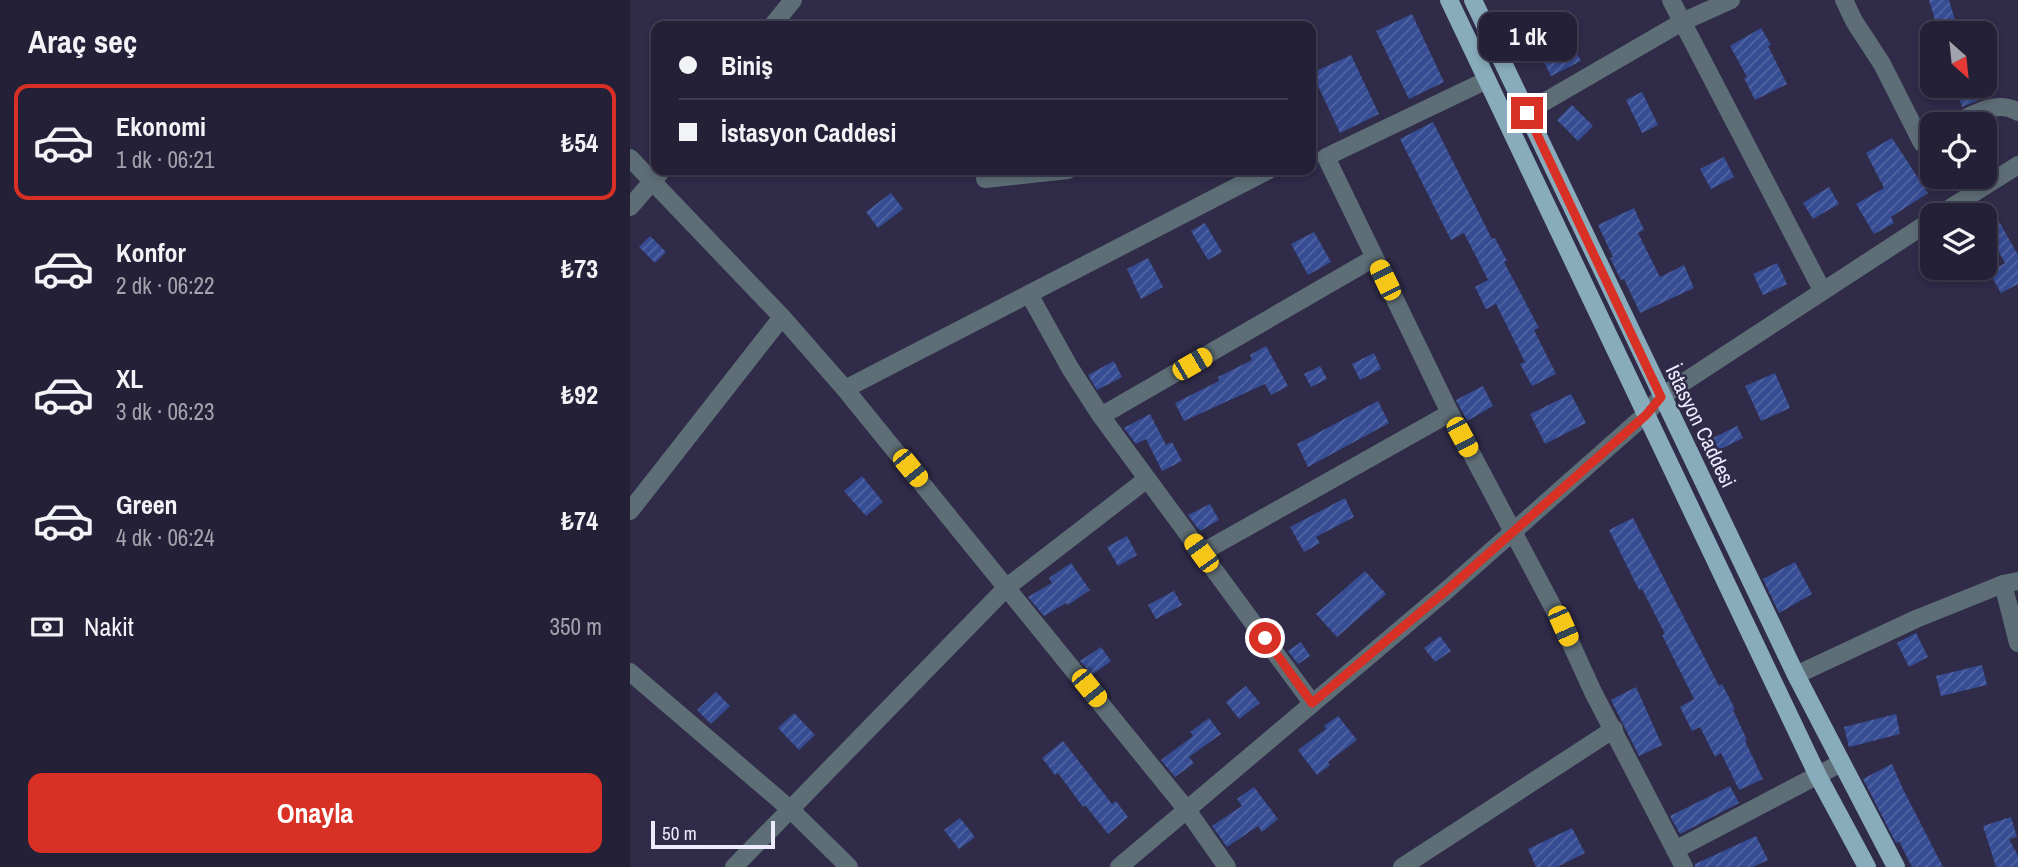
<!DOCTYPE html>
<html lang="tr">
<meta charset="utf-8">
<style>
body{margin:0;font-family:"Archivo Narrow",sans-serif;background:#2b283f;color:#f1f3f6;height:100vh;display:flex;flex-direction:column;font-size:26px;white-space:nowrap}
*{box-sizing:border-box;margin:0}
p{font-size:23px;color:#a3a3ad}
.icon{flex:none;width:38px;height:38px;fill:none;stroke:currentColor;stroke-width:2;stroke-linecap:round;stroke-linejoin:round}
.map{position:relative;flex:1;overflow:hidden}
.panel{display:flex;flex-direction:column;background:#232037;width:630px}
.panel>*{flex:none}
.hud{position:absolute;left:21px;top:21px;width:665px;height:154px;border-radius:14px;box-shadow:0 4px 10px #0003,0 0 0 2px #403e52;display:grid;align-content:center;height:154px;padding:0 28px;background:#232037}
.needle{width:46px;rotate:153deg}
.fabs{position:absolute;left:1290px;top:21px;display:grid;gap:14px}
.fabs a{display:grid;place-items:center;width:77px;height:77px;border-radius:14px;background:#232037;box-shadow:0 4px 10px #0003,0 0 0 2px #403e52;font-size:35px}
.scale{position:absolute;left:21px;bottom:18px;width:124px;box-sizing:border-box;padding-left:7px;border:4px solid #ecebfe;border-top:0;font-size:19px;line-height:24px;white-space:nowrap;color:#ecebfe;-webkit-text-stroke:5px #2f2b49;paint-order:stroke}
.end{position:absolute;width:32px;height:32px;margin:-16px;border:9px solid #d93025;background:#fff;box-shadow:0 0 0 4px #fff}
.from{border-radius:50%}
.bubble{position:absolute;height:49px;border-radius:14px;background:#232037;box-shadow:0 4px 10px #0003,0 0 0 2px #403e52;font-size:23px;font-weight:700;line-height:49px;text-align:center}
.car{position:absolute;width:21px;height:42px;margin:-21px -10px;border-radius:9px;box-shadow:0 0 5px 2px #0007;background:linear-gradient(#f5c518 24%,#345 0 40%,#f5c518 0 76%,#345 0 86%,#f5c518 0)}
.hud b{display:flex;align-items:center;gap:24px;height:66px;font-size:26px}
.hud b+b{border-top:2px solid #403e52}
.hud i{width:18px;height:18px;background:#f1f3f6}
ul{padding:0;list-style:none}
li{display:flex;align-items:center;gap:21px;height:116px;margin:0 14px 10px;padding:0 14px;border:4px solid transparent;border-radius:14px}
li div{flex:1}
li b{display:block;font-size:26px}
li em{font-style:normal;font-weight:700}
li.current{border-color:#d93025}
li>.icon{width:63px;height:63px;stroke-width:1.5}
h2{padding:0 28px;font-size:32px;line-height:84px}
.pay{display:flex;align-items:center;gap:18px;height:77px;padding:0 28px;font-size:26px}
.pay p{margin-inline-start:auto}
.button{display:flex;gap:14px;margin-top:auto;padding:14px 28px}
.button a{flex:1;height:80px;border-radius:14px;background:#d93025;color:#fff;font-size:28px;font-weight:700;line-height:80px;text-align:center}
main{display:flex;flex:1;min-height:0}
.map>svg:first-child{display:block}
</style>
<main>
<section class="panel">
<h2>Araç seç</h2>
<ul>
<li class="current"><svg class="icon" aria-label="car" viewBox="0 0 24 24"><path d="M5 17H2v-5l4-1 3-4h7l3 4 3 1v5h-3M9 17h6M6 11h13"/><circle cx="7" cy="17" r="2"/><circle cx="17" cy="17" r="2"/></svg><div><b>Ekonomi</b><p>1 dk · 06:21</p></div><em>₺54</em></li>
<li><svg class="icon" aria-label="car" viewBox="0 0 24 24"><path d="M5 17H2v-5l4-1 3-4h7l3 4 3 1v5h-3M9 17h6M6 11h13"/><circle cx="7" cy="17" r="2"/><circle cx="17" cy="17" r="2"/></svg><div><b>Konfor</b><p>2 dk · 06:22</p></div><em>₺73</em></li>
<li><svg class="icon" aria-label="car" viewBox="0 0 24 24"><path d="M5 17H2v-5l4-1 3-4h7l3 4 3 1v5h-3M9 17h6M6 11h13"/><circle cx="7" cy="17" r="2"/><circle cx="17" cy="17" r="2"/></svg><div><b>XL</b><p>3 dk · 06:23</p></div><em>₺92</em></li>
<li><svg class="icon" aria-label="car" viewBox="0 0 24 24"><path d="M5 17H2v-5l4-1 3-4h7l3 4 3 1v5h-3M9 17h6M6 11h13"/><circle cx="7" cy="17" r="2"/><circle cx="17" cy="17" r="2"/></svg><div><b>Green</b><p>4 dk · 06:24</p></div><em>₺74</em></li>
</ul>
<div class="pay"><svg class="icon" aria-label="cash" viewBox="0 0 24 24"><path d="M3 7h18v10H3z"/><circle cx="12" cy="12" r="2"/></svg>Nakit<p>350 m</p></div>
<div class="button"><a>Onayla</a></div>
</section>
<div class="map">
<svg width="1388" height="867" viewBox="0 0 1388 867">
<defs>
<pattern id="building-hatch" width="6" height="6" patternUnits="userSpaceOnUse" patternTransform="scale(1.75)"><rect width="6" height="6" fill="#364c93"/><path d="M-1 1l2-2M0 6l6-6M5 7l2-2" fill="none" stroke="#5366a3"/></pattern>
</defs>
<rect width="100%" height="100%" fill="#2f2b49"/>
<g fill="url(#building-hatch)">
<polygon points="1299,0 1319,0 1329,33 1309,33"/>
<polygon points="782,14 814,82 779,99 746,31"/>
<polygon points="1131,28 1141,45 1138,46 1157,84 1125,100 1114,78 1117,77 1100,46"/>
<polygon points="938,37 951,61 921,76 909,52"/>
<polygon points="721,55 749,114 710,133 682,73"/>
<polygon points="1325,86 1345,86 1349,100 1332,107"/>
<polygon points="1012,92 1028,125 1012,133 996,100"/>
<polygon points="942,105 963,126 948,141 927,120"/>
<polygon points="803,122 862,239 865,238 877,261 874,262 909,328 904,330 926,374 902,386 890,364 895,362 866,304 856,309 845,287 858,280 834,233 821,240 770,139"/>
<polygon points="1262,138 1298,193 1261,217 1264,223 1244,234 1226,204 1254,188 1236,153"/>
<polygon points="1094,157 1104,177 1081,189 1070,169"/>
<polygon points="1199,187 1209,204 1183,219 1173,203"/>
<polygon points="261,193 273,209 248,228 236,212"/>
<polygon points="1004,208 1014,230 1008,233 1030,277 1054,265 1064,288 1010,313 994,279 991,280 980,258 983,257 968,225"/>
<polygon points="1367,218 1388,255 1388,284 1371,293 1359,272 1375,263 1354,226"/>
<polygon points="575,223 592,252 578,260 561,231"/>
<polygon points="684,232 701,262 678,275 661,244"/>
<polygon points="20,236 36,252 25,263 9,247"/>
<polygon points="518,258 533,287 511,299 497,269"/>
<polygon points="1147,263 1157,284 1133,295 1123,274"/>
<polygon points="636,346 658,386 641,395 635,384 554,421 545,403 589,381 588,377 622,360 620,355"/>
<polygon points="744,353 751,369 730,380 722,364"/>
<polygon points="484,361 492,377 467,390 458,375"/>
<polygon points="690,366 697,379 681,387 674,374"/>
<polygon points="1145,373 1160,408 1131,421 1115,386"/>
<polygon points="853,386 863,406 837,421 826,400"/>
<polygon points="941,394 956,423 915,444 900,414"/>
<polygon points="748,401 759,423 678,467 667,444"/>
<polygon points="520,414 536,445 542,442 552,461 532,471 516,439 506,444 494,428"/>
<polygon points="1107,426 1113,438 1089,450 1083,438"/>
<polygon points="232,476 253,502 236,516 214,491"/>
<polygon points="715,498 724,517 686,537 690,543 674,552 660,527"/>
<polygon points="580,504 589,520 570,531 558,515"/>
<polygon points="1003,518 1089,686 1092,684 1105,709 1103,710 1117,740 1115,741 1133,779 1109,790 1091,753 1085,757 1070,727 1062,731 1050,707 1064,699 1032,635 1035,634 1012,589 1009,590 979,530"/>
<polygon points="497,536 507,555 488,566 477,547"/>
<polygon points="1165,562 1182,594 1149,613 1133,579"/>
<polygon points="441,563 460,590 438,605 436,603 414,616 398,597 422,583 419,578"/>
<polygon points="735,571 756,594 707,637 686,614"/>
<polygon points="544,591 552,605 526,619 518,605"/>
<polygon points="1286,633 1298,657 1279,667 1267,643"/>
<polygon points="810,636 821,651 805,662 794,648"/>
<polygon points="671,642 680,656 668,664 658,651"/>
<polygon points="471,647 481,661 462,675 450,661"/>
<polygon points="1352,665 1357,685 1311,696 1306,676"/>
<polygon points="616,686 630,703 609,719 596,702"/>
<polygon points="1006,687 1032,745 1009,756 981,700"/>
<polygon points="86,692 100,706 81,724 67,710"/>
<polygon points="164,713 185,735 169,750 148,728"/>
<polygon points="1266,714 1270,734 1219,747 1214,727"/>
<polygon points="708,716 727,740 698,762 700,765 687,775 668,750 696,729 694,726"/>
<polygon points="579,718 591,734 559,757 564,763 545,777 531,760 563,736 560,732"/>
<polygon points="433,741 482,804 486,801 498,817 478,834 455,805 453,807 428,773 425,775 412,758"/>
<polygon points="1262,764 1273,789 1313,867 1282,867 1269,841 1266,843 1233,779"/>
<polygon points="1100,786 1109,803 1050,834 1040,816"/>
<polygon points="624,787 648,819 632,832 628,826 597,847 582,826 612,806 607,799"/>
<polygon points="1381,817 1387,837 1379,839 1388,856 1388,867 1366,867 1353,826"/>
<polygon points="330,818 345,837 329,849 314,830"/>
<polygon points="942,828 955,853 927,867 906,867 898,849"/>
<polygon points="1126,836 1138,860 1123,867 1065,867 1065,864"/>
</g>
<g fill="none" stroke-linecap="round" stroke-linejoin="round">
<g stroke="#5e6e76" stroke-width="18">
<polyline points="1041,0 1192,290"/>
<polyline points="1214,0 1224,21 1252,64 1292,143 1302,137"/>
<polyline points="142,26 163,0"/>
<polyline points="857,80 696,157 820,413 933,626 963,692 1054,867"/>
<polyline points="897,112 1052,22 1101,0"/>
<path d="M1325,124C1343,114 1368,99 1388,112"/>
<polyline points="0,158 152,317 215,389 557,810 597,867"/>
<polyline points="355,179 438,170"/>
<polyline points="0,207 32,170"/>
<polyline points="1309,215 1388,165"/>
<polyline points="399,294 440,368 471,416 682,703"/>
<polyline points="215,389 639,170"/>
<polyline points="471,416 744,258"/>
<polyline points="0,511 152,317"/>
<polyline points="571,553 820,413"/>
<polyline points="1388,581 1373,584 1388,643"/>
<polyline points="0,672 160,809 219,867"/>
<polyline points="1166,675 1286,619 1373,584"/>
<polyline points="1045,850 1211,763"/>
<polyline points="104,867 377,587 517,479"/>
<polyline points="489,867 817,590 1015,415 1031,397 1302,220"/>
<polyline points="772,867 984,729"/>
</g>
<g stroke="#89acbc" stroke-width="18">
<polyline points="819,0 1188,776 1237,867"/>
<polyline points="843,0 1166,675 1266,867"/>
</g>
</g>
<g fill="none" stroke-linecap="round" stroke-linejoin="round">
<polyline stroke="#d93025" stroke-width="9" points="635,638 682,703 817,590 1016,415 1031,397 897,113"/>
</g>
<g text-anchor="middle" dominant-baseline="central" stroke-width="5" stroke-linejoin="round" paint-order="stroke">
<g font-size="21" fill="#ecebfe" stroke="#2f2b49">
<text transform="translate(1071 426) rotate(64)">İstasyon Caddesi</text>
</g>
</g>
</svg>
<div class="fabs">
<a><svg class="needle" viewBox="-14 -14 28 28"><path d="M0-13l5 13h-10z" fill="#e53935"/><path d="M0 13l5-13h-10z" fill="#a3a3ad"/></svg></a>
<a><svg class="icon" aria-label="locate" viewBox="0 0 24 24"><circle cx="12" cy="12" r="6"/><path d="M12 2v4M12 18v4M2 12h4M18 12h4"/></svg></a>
<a><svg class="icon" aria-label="layers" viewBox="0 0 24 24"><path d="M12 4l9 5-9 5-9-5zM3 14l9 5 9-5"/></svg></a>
</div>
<div class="scale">50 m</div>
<i class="end from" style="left:635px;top:638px"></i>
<i class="end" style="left:897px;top:113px"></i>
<div class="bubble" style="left:849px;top:12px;width:98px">1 dk</div>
<i class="car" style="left:755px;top:280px;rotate:334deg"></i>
<i class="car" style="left:562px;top:364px;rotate:60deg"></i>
<i class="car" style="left:832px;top:437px;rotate:152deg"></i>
<i class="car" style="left:280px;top:468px;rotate:141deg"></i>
<i class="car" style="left:571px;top:553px;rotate:324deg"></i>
<i class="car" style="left:933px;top:626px;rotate:156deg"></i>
<i class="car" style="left:459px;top:688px;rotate:141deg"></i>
<div class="hud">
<b><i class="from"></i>Biniş</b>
<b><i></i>İstasyon Caddesi</b>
</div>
</div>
</main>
